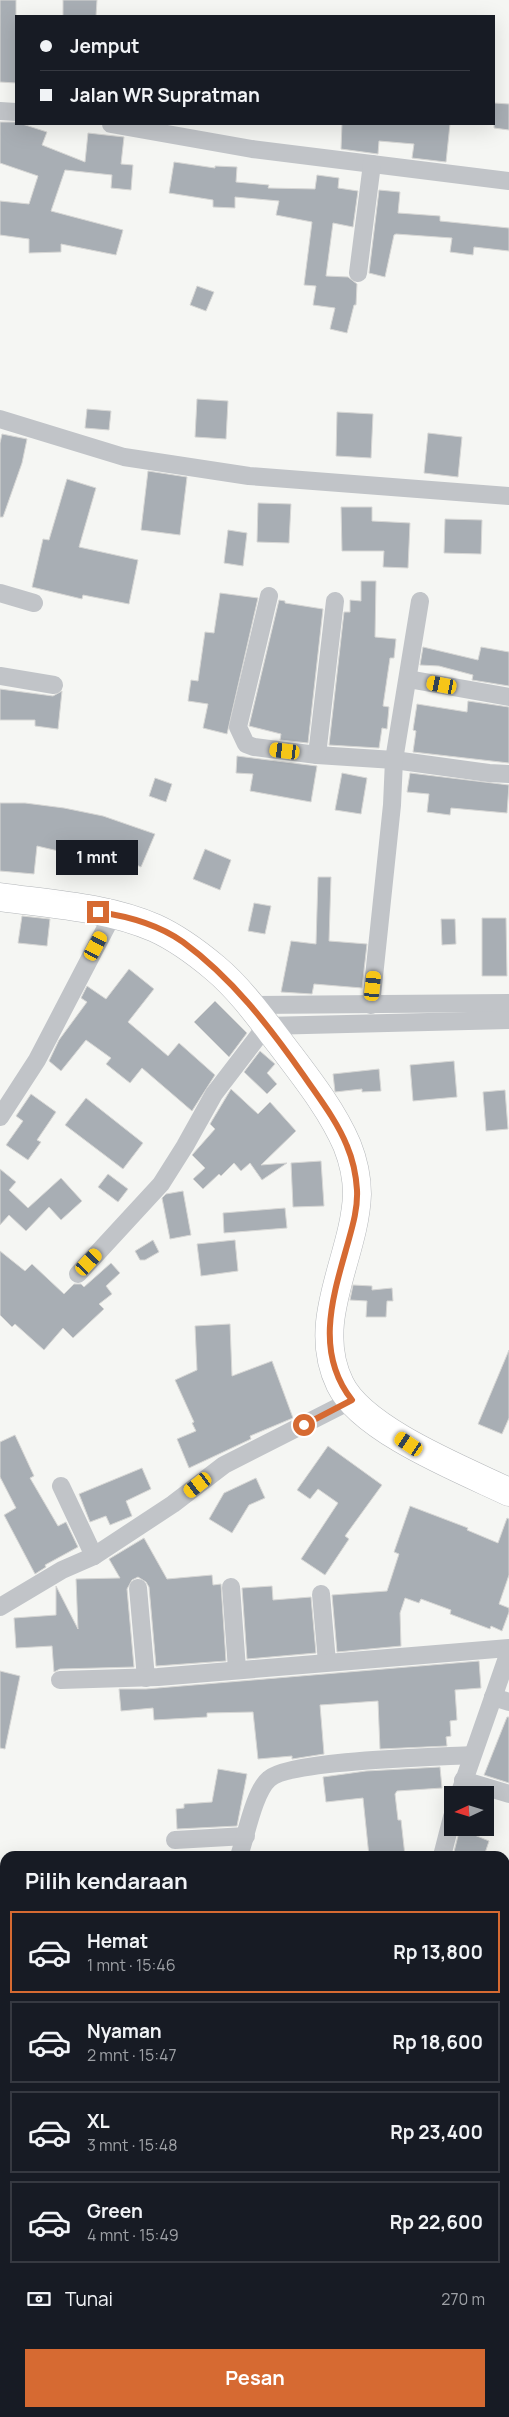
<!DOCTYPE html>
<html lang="id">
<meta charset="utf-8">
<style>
body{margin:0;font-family:Manrope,sans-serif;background:#20242c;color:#f1f3f6;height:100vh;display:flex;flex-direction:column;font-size:19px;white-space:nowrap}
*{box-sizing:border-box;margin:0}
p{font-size:16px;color:#9ea1a6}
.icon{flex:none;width:28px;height:28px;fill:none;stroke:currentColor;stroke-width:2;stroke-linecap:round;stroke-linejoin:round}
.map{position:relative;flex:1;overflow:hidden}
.panel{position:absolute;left:0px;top:1851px;width:510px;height:566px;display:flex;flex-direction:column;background:#171b24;border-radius:15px 15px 0 0;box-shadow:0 5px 20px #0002}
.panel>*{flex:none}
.banner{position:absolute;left:15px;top:15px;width:480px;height:110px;border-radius:0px;box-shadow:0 5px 20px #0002;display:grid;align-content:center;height:110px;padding:0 25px;background:#171b24}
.needle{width:32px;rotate:266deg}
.controls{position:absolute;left:444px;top:1786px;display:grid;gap:10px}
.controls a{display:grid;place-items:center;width:50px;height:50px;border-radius:0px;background:#171b24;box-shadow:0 5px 20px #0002;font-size:25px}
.end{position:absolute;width:22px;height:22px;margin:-11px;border:6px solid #d66a32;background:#fff;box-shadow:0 0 0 2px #fff}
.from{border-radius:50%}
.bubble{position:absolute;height:35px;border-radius:0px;background:#171b24;box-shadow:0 5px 20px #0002;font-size:16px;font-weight:700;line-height:35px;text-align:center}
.car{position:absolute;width:15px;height:30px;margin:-15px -8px;border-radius:6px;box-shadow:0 0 4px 1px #0007;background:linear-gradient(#f5c518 24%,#345 0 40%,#f5c518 0 76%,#345 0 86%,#f5c518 0)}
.banner b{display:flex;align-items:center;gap:18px;height:48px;font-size:19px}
.banner b+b{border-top:1px solid #363941}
.banner i{width:12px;height:12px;background:#f1f3f6}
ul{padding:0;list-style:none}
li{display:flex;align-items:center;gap:15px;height:82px;margin:0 10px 8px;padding:0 15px;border:2px solid #363941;border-radius:0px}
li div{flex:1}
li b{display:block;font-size:19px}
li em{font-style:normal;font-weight:700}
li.selected{border-color:#d66a32}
li>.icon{width:45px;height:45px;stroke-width:1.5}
h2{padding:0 25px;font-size:22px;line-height:60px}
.pay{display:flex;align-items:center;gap:12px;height:55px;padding:0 25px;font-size:19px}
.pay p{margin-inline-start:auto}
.cta{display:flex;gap:10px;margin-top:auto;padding:10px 25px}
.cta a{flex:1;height:58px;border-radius:0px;background:#d66a32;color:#fff;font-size:20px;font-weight:700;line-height:58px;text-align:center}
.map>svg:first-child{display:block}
</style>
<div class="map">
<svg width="509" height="2417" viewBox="0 0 509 2417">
<rect width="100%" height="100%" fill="#f5f6f3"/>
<g fill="#a8aeb4" stroke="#d7d7d5">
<polygon points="0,0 16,0 16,83 0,82"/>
<polygon points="63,0 97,0 96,16 63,16"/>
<polygon points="494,103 509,104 509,130 494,128"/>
<polygon points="0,122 16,122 47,132 42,145 85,162 88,133 124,137 121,164 133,165 131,190 111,188 112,175 65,170 51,211 123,230 116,255 61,244 61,252 29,253 29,239 0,235 0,201 29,204 38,176 0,163"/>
<polygon points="342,124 450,124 446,162 412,158 414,144 379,141 378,154 341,149"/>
<polygon points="174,162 215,168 215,166 237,167 236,182 269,185 268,188 315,189 317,175 339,178 338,188 358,191 353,227 333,223 326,276 348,277 357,284 356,305 354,305 347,333 330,329 335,308 313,305 316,286 304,285 312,222 276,215 279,201 235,197 235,208 213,207 213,200 169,193"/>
<polygon points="379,190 400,192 398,213 440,216 440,221 509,228 509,251 474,247 473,255 450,252 452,238 396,234 394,235 385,277 369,273"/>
<polygon points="197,286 214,292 206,311 190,305"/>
<polygon points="197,399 228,401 226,439 195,437"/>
<polygon points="87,409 111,411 109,430 85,428"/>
<polygon points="337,412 373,414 371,458 336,456"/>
<polygon points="428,433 462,437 458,477 424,473"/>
<polygon points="2,434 27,439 22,463 3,517 0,517 0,443"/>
<polygon points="148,471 187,477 180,535 141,530"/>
<polygon points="67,479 96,488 79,547 138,560 129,604 83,595 82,599 32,587 43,539 49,540"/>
<polygon points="258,503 291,504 289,543 257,542"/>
<polygon points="341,507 372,507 372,521 410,523 408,568 383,567 384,551 342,551"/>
<polygon points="445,519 482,520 481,554 444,553"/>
<polygon points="228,530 247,533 243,566 224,563"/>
<polygon points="361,581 376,581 375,637 396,639 394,658 390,658 383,706 389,707 387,729 382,728 379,748 329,745 344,612 350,612 350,600 361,601"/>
<polygon points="220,593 258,598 227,734 203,728 208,704 188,701 191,680 198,681 205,632 214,633"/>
<polygon points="279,600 285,601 285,603 323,609 308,743 280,740 281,734 249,726"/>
<polygon points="423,647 478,660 481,647 509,652 509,686 472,680 473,675 439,666 420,665"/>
<polygon points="0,689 53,696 62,691 58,729 35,726 35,720 0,720"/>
<polygon points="468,701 509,707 509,763 413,752 416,731 413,730 417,704 467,712"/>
<polygon points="237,756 317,766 311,802 250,791 253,774 236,773"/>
<polygon points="342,773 367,778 361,814 335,810"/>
<polygon points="410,773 509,785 507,813 451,808 450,815 427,812 429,794 407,792"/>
<polygon points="155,778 172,784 166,802 149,796"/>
<polygon points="0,803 25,803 64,808 103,816 155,834 141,867 117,857 115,863 80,853 80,856 37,846 34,874 0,871"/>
<polygon points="205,849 231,860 220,890 193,879"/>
<polygon points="318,877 331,877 329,941 367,944 362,988 314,984 312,994 281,992 291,941 316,944"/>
<polygon points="254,903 271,906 265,934 248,931"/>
<polygon points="22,916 50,919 47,946 18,943"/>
<polygon points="482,918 506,918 507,976 482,976"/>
<polygon points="441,919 455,919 456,944 442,945"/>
<polygon points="129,969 154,989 128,1022 168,1056 179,1043 215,1075 192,1111 142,1068 130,1083 106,1064 111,1058 86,1040 61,1071 49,1061 59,1040 87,1002 81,998 87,986 106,999"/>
<polygon points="215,1001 247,1033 229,1057 194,1022"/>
<polygon points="260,1051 275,1064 267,1073 277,1084 267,1094 244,1072"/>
<polygon points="454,1061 457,1097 413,1101 410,1065"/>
<polygon points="379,1069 381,1091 362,1092 362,1089 335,1092 333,1074"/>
<polygon points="231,1089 258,1114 270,1102 296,1131 261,1165 287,1163 262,1180 250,1163 241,1171 234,1163 221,1176 219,1174 203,1189 193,1179 205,1168 192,1155 215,1129 210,1124"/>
<polygon points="505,1090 508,1129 486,1131 483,1092"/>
<polygon points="31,1094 56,1112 37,1140 41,1142 28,1160 6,1145 23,1121 16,1116"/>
<polygon points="86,1098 143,1143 123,1169 65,1125"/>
<polygon points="321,1161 324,1206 293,1207 291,1163"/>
<polygon points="0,1169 16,1182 9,1190 28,1208 61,1178 82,1201 61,1220 49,1207 26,1231 9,1215 0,1225"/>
<polygon points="108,1174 128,1189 118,1202 98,1187"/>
<polygon points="183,1191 191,1235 170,1239 162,1198 166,1194"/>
<polygon points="285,1208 287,1228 224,1233 223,1213"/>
<polygon points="153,1240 159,1252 145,1260 140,1260 135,1251"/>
<polygon points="235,1240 238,1271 201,1276 197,1244"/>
<polygon points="0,1251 25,1271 32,1264 64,1294 74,1284 81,1284 84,1287 111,1263 120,1273 106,1286 112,1294 99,1304 104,1309 73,1338 63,1328 44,1350 15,1324 12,1327 0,1315"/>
<polygon points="353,1285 372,1286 372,1290 392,1288 393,1301 387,1301 386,1317 366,1317 367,1301 350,1300"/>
<polygon points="230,1324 232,1376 272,1361 293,1418 250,1436 251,1439 189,1468 177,1439 196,1431 192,1423 194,1422 175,1380 197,1370 195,1326"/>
<polygon points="509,1350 509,1418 502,1434 478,1424"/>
<polygon points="15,1435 34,1476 30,1478 58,1526 66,1522 78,1547 45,1565 46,1567 35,1574 4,1515 16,1508 0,1477 0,1442"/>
<polygon points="328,1446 382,1485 345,1536 349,1539 325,1575 301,1559 338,1503 318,1489 310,1499 297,1490"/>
<polygon points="142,1468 151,1489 126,1501 132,1516 110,1525 106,1516 90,1522 79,1494"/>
<polygon points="256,1478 265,1498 249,1505 232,1533 209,1519 224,1493"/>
<polygon points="410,1506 468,1528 467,1530 498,1543 507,1518 509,1519 509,1575 499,1604 509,1608 509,1612 502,1631 491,1626 490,1629 450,1614 451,1610 421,1599 419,1603 405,1598 400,1613 401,1646 337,1652 332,1595 387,1591 399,1554 394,1552"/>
<polygon points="144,1538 167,1579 212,1575 213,1585 221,1584 226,1661 156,1666 149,1587 146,1582 138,1577 132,1580 127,1589 134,1667 60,1669 54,1672 52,1646 16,1648 14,1618 56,1615 56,1586 78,1629 76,1579 120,1578 109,1559"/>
<polygon points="272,1586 273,1600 311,1597 316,1653 247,1659 242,1588"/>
<polygon points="479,1661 481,1688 455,1690 457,1720 450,1721 451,1736 446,1737 447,1746 380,1749 378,1701 320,1705 324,1754 292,1759 292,1756 258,1759 253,1712 207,1713 207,1717 154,1720 153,1708 121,1711 119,1689 146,1689"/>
<polygon points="0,1671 20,1676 5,1749 0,1748"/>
<polygon points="507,1717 509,1717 509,1783 484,1775"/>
<polygon points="440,1767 442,1788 397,1791 395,1794 398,1820 401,1820 405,1856 369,1856 363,1798 326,1802 323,1777 366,1771"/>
<polygon points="218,1769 247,1774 237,1826 177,1829 176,1809 184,1808 184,1804 212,1802"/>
<polygon points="460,1828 474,1828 472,1834 489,1841 484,1856 453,1856"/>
</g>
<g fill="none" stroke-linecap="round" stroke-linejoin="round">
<defs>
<path id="trunk" d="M0,897C51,904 107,907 155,928C177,938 196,952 215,968C240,989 260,1017 280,1043C304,1075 331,1108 347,1145C353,1160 357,1178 357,1194C355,1257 309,1321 340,1384C362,1430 463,1470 509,1492"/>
</defs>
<use href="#trunk" stroke="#b4b7ba" stroke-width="29"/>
<g stroke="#c1c4c8" stroke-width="18">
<polyline points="0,111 16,112"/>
<polyline points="111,124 252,149 509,181"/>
<polyline points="358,273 372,164"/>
<polyline points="0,419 124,457 249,476 509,496"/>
<polyline points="0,593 34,603"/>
<polyline points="269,596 238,727 246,744 254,747 317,755 394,760 489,773 509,774"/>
<polyline points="0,676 54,685"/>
<polyline points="408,679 509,697"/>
<polyline points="317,755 335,601"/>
<polyline points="251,1005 509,1003"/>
<polyline points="371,1005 392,805 394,760 420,601"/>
<polyline points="0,1117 37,1060 113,914"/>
<polyline points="78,1274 161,1184 185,1146 214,1094 266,1026 509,1020"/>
<polyline points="61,1486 94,1556"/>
<polyline points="231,1587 237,1669"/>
<polyline points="138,1588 146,1678"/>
<polyline points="321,1594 327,1662"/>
<polyline points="0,1607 62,1570 94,1556 173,1504 224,1465 352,1400"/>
<polyline points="60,1680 158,1677 509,1648"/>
<polyline points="493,1697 509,1702"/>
<polyline points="463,1780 509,1794"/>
<polyline points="459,1795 509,1652"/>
<polyline points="175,1840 246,1836"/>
<path d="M239,1856C246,1836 254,1792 269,1779C289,1760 437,1757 472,1755"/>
<polyline points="442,1856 452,1817"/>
<polyline points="509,1994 505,1999 509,2004"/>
<polyline points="0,2160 5,2163"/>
<polyline points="0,2290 5,2292"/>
<polyline points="505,2390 509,2393"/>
<polyline points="117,2417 120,2412"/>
<polyline points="243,2417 243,2412"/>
<polyline points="427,2417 429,2412"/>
</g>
<use href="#trunk" stroke="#fff" stroke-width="28"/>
</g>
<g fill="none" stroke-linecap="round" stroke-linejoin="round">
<path stroke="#d66a32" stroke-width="6" d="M98,912C127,916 159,925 183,942C232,978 269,1026 304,1076C319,1098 337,1121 347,1146C353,1160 356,1175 357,1190C358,1209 352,1228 347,1246C332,1299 315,1353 352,1400L304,1425"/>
</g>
</svg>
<div class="controls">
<a><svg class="needle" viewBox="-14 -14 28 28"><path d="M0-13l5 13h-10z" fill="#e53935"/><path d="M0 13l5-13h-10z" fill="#9ea1a6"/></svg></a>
</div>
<i class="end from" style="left:304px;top:1425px"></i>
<i class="end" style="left:98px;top:912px"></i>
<div class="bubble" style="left:56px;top:840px;width:82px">1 mnt</div>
<i class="car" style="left:442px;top:685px;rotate:281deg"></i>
<i class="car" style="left:285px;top:751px;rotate:277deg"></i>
<i class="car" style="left:96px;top:946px;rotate:28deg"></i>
<i class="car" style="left:373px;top:986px;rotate:6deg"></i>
<i class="car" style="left:89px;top:1262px;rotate:43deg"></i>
<i class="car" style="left:409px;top:1444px;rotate:304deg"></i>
<i class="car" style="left:198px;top:1485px;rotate:232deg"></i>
<div class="banner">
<b><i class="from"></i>Jemput</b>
<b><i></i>Jalan WR Supratman</b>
</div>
<section class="panel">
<h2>Pilih kendaraan</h2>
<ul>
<li class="selected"><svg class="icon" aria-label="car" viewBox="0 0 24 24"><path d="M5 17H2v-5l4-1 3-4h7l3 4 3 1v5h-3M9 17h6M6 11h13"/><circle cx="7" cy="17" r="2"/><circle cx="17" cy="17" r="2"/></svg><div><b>Hemat</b><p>1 mnt · 15:46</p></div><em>Rp 13,800</em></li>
<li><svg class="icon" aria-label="car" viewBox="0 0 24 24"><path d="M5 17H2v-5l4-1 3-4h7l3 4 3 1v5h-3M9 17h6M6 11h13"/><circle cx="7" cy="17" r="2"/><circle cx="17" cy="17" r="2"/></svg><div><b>Nyaman</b><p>2 mnt · 15:47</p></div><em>Rp 18,600</em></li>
<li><svg class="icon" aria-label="car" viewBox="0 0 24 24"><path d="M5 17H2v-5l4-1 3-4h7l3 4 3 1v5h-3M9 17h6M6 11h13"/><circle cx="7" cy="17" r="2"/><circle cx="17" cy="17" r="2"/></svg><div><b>XL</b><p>3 mnt · 15:48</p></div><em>Rp 23,400</em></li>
<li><svg class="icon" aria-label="car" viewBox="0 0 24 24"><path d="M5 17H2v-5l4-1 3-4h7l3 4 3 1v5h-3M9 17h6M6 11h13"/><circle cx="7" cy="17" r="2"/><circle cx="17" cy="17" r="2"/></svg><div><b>Green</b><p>4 mnt · 15:49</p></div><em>Rp 22,600</em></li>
</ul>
<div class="pay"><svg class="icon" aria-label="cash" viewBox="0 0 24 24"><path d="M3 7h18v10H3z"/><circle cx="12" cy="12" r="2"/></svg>Tunai<p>270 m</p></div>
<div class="cta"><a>Pesan</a></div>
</section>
</div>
